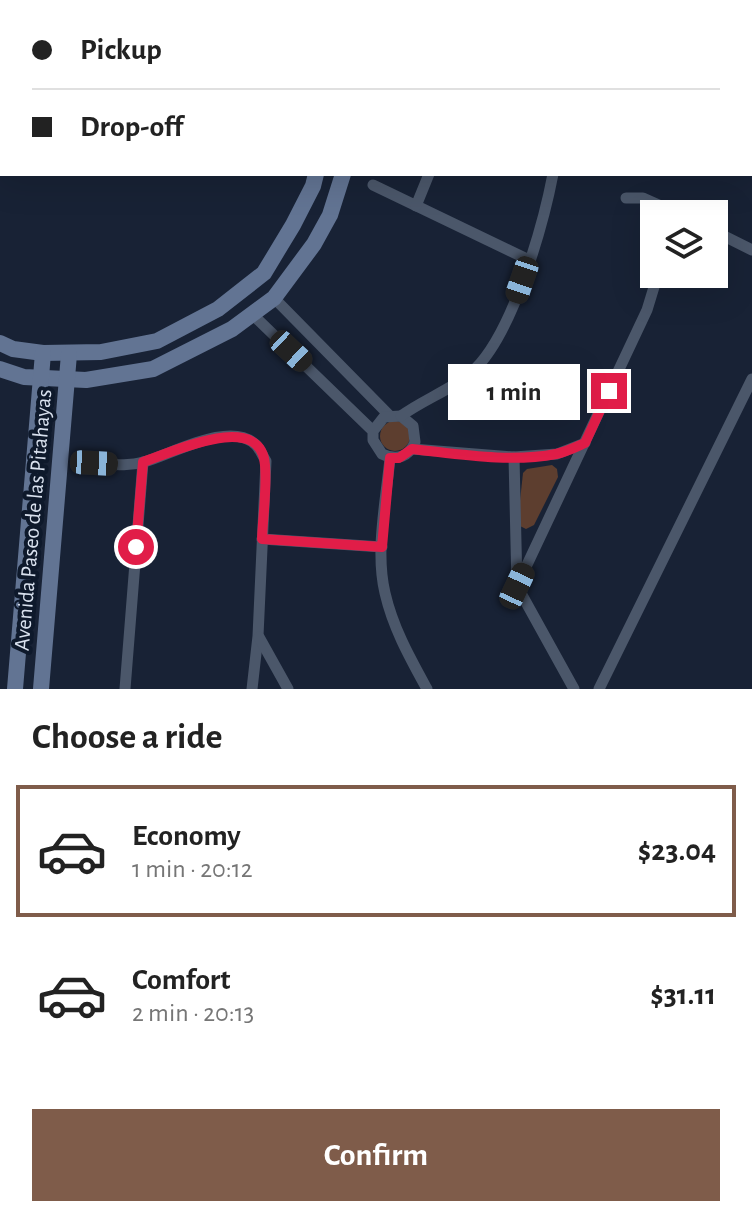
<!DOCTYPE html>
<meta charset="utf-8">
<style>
body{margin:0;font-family:"Alegreya Sans",sans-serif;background:#f2f2f2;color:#222;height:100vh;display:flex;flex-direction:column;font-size:30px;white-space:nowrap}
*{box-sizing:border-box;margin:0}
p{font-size:26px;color:#767676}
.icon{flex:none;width:44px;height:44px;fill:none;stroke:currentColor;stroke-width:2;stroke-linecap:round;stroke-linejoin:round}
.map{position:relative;height:689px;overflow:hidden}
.panel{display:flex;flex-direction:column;background:#fff;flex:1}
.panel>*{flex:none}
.hud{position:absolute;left:0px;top:0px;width:752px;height:176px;box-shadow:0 8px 32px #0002;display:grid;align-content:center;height:176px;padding:0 32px;background:#fff}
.tools{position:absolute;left:640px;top:200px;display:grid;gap:16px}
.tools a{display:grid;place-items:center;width:88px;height:88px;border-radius:0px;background:#fff;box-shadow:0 8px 32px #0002;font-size:40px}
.end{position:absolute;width:36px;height:36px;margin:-18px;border:10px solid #e11d48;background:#fff;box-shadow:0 0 0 4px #fff}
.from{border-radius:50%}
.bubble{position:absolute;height:56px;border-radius:0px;background:#fff;box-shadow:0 8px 32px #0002;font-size:26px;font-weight:700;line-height:56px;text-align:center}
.car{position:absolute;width:24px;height:48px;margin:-24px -12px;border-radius:10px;box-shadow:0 0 6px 2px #0007;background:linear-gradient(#222 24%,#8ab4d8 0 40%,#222 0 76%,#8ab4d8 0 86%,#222 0)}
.hud b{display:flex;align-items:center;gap:28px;height:76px;font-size:30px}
.hud b+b{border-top:2px solid #e0e0e0}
.hud i{width:20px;height:20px;background:#222}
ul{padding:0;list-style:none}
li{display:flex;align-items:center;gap:24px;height:132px;margin:0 16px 12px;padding:0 16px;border:4px solid transparent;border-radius:0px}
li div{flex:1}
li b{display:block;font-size:30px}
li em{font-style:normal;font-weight:700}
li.active{border-color:#7f5c4a}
li>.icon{width:72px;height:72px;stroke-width:1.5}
h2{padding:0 32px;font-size:36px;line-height:96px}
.button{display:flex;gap:16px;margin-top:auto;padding:16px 32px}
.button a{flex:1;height:92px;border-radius:0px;background:#7f5c4a;color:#fff;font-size:32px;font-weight:700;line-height:92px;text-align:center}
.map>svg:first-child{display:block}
</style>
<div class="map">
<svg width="752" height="689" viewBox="0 0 752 689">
<rect width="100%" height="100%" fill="#182235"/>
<g fill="#5d3e2f">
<circle cx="395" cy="436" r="15"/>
<polygon points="552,465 557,469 558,477 534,525 526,529 520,526 518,519 523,473 527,469"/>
</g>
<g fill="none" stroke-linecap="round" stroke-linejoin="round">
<g stroke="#4b576a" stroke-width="11">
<polyline points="427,0 427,2"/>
<polyline points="552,0 552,2"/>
<polyline points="659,0 659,2"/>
<polyline points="750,128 752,129"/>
<polyline points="373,185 529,260"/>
<polyline points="626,198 643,198 679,214"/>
<polyline points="416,206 429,174"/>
<polyline points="714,231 752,250"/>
<polyline points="274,298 390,416"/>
<path d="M252,314L373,431V440L382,454C397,461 409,457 415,442L413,426L401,416L384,417L373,431"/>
<path d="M401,416C424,399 454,389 475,369C513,332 543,226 553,174"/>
<polyline points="412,449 514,457 557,454 585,443"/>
<polyline points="514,457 517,586 574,689"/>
<path d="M390,458C386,501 375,551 385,593C393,628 410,658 427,689"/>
<path d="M94,463C111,464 127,467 144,462C172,454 231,420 256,445C260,449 263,457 266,461L258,636L252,689"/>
<polyline points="262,539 382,547"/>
<polyline points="517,586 647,310 658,274"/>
<polyline points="259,637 288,689"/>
<polyline points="125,689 143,462"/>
<polyline points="599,689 752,379"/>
</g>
<g stroke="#627493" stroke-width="16">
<polyline points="315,0 315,2"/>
<polyline points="342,0 343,2"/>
<polyline points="0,343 13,349 43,353 101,352 157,341 218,309 264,273 293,225 313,186 316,174"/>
<polyline points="0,369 24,377 86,380 153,369 232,329 274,298 314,244 330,215 343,174"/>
<polyline points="15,689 43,353"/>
<polyline points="41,689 69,354"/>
</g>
</g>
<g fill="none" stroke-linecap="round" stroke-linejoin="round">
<path stroke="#e11d48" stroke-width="10" d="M136,547L143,462C171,453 261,409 265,465C267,489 263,515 262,539L382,547L390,458H399L412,449C459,454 509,463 556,454C566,452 576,447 585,443L609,391"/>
</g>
<g text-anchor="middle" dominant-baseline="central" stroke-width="8" stroke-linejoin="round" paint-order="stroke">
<g font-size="22" fill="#d9e1ee" stroke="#0e192b">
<text transform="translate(33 520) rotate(-85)">Avenida Paseo de las Pitahayas</text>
</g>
</g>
</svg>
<div class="tools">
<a><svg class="icon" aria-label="layers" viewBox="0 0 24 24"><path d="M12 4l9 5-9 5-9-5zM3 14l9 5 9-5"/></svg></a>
</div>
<i class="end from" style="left:136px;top:547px"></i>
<i class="end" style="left:609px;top:391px"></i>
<div class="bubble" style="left:448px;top:364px;width:132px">1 min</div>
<i class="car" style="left:522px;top:280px;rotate:199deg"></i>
<i class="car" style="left:291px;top:351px;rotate:133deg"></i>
<i class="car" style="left:94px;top:463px;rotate:93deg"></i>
<i class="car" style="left:517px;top:586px;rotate:25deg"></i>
<div class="hud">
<b><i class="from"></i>Pickup</b>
<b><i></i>Drop-off</b>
</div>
</div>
<section class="panel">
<h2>Choose a ride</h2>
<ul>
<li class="active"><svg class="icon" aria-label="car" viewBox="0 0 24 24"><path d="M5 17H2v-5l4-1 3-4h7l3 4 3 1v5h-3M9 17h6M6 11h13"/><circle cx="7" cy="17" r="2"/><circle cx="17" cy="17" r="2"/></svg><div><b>Economy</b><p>1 min · 20:12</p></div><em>$23.04</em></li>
<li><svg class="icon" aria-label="car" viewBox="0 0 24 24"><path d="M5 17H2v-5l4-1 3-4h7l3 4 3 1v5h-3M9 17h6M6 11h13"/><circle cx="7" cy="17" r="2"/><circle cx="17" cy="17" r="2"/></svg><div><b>Comfort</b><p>2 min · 20:13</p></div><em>$31.11</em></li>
</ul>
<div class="button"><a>Confirm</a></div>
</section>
